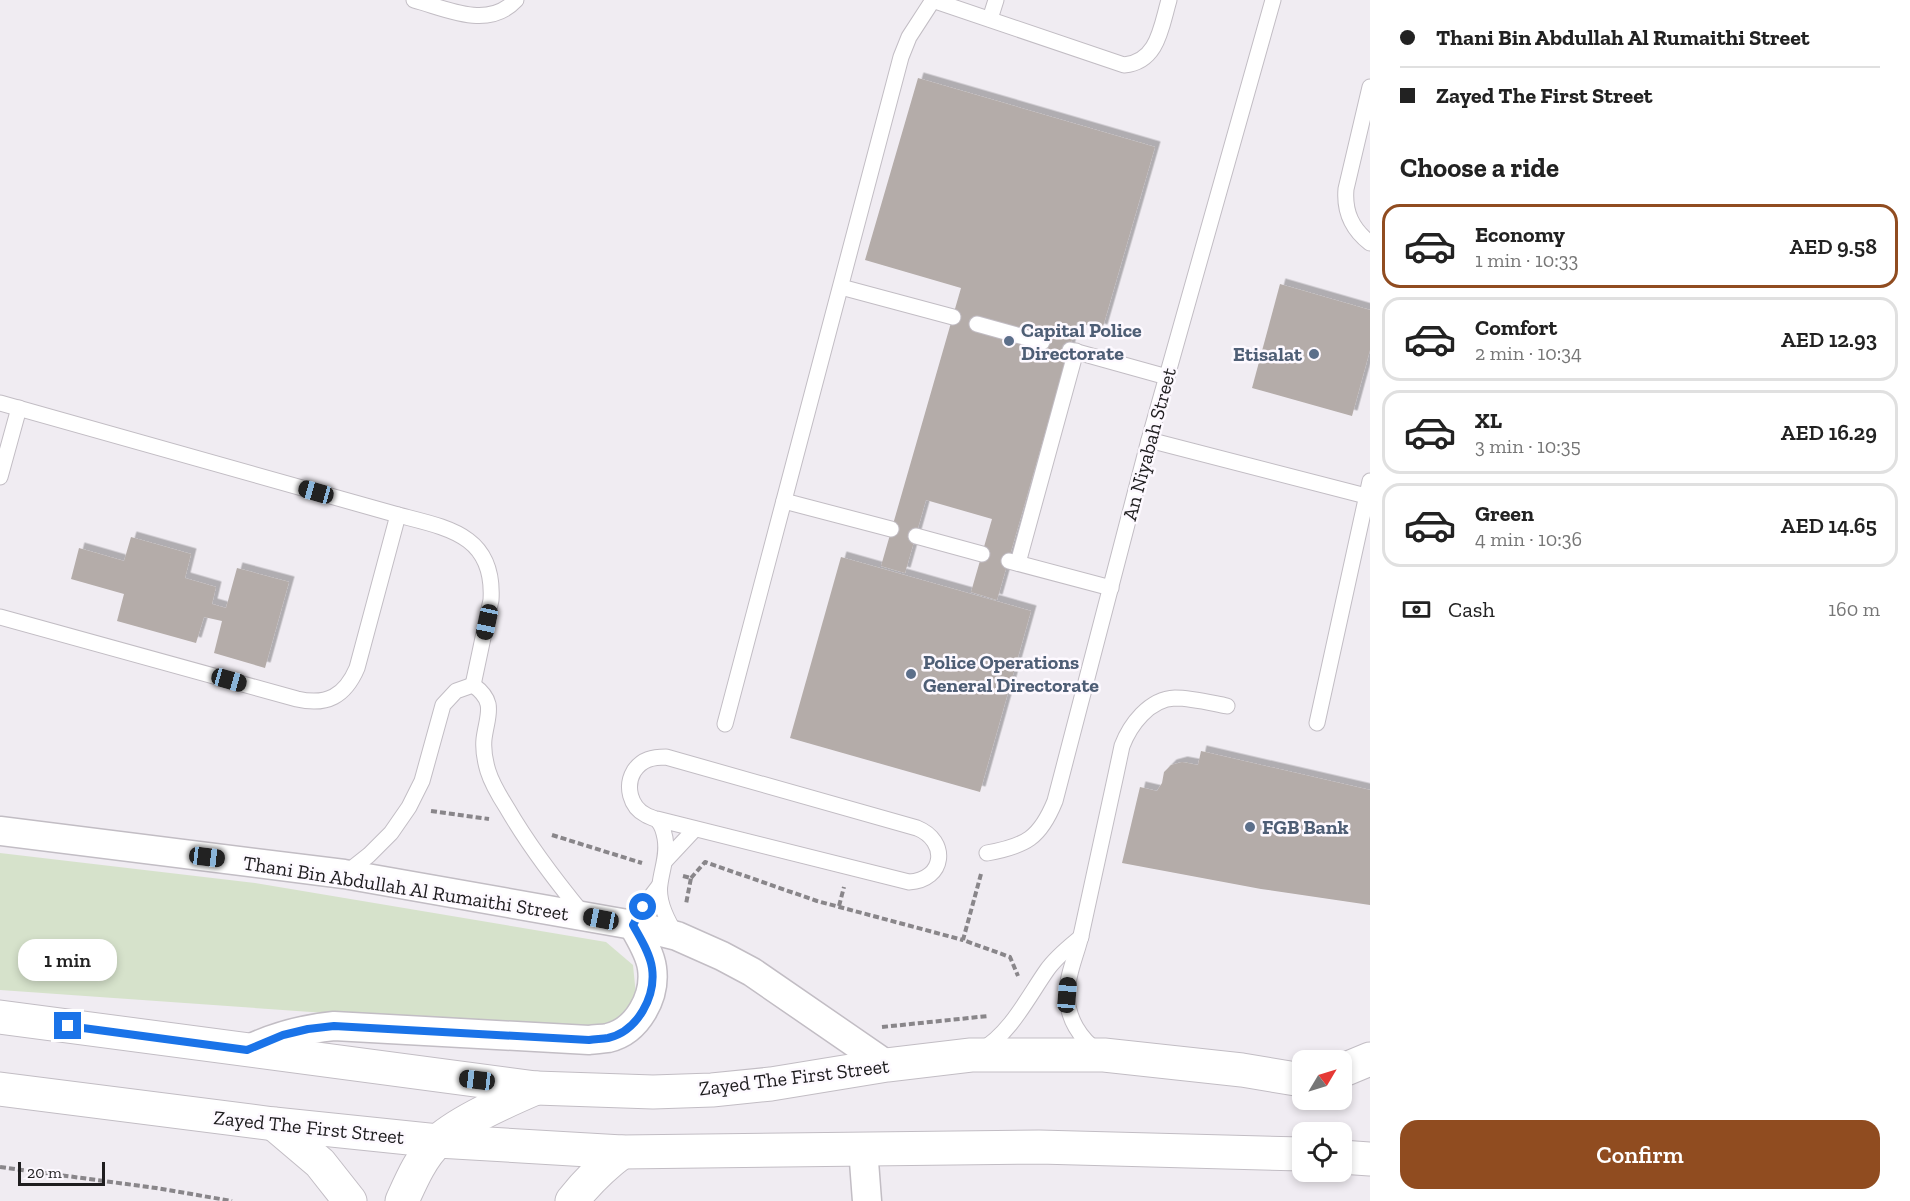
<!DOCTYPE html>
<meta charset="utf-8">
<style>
body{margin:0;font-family:"Zilla Slab",serif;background:#f2f2f2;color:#222;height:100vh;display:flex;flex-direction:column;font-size:22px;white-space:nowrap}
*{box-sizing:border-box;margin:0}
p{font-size:20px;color:#767676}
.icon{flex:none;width:33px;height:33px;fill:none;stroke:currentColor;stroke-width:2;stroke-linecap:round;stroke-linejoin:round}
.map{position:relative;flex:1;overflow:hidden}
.panel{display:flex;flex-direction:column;background:#fff;width:540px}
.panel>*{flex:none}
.guide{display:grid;align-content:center;height:132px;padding:0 30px;background:#fff}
.needle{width:39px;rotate:52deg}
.tools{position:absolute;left:1292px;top:1050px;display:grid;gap:12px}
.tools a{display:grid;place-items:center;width:60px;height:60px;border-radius:12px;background:#fff;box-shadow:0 3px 9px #0003;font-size:30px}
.scale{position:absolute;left:18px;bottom:15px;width:87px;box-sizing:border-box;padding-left:6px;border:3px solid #1e1d1f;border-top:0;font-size:16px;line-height:21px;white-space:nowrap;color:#1e1d1f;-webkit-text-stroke:4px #fdf9ff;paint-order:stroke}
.end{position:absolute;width:27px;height:27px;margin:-14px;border:8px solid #1a73e8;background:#fff;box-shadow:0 0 0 3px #fff}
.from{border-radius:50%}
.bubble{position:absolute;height:42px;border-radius:18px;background:#fff;box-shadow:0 3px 9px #0003;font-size:20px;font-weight:600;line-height:42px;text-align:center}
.car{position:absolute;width:18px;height:36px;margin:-18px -9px;border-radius:8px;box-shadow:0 0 4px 2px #0007;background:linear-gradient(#222 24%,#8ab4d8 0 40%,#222 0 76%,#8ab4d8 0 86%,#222 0)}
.guide b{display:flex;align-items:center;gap:21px;height:57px;font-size:22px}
.guide b+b{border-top:2px solid #e0e0e0}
.guide i{width:15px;height:15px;background:#222}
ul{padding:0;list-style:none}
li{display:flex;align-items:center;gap:18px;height:84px;margin:0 12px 9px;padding:0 18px;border:3px solid #e0e0e0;border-radius:18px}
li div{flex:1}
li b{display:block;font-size:22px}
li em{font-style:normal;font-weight:600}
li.selected{border-color:#904c20}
li>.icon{width:54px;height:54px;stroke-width:1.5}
h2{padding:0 30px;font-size:27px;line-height:72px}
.pay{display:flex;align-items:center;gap:15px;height:66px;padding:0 30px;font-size:22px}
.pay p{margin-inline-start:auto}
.action{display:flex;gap:12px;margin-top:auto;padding:12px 30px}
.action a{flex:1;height:69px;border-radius:18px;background:#904c20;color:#fff;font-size:24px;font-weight:600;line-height:69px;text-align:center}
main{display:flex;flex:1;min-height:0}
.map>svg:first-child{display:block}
</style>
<main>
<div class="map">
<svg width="1370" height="1201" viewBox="0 0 1370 1201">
<defs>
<filter id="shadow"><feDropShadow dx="5.5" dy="-5.5" stdDeviation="0" flood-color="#0004"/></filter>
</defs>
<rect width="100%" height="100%" fill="#f0ecf2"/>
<polygon fill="#d6e2cb" points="0,853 255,883 606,942 633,965 636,995 620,1017 595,1032 0,990"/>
<g fill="#b4aca9" filter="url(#shadow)">
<polygon points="918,78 1155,147 1102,330 1077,322 997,600 971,592 992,519 926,500 905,573 881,566 961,288 865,260"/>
<polygon points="1280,284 1370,310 1370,350 1352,416 1252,388"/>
<polygon points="131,537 191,554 185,578 216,587 212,604 226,608 237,568 289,582 265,668 214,653 222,621 204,617 196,643 117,621 124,594 71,579 79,548 124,561"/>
<polygon points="841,557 1031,611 980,792 790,738"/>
<polygon points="1201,751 1370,790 1370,905 1261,889 1122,863 1140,787 1157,791 1162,783 1164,772 1171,765 1182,762 1198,765"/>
</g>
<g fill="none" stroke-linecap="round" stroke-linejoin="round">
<defs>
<g id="lane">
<path d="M414,0C448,9 488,30 516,0"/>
<path d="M932,0L1124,65C1158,62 1161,27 1169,0"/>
<polyline points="990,19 996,0"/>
<path d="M1370,87L1346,189C1344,212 1352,229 1370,243"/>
<polyline points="841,287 953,317"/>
<polyline points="977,324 1042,342"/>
<polyline points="1070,350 1167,377"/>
<path d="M0,403L398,515L357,668C345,696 327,706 297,699L0,617"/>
<polyline points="1149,440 1366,496"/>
<polyline points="0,477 19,408"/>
<polyline points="784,501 891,529"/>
<path d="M398,515C448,528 495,535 491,600L473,685"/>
<polyline points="916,536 982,554"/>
<polyline points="1009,561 1111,588"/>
<polyline points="1018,563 1076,351"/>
<polyline points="1317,723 1370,481"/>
<polyline points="725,724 901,57 909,37 933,0"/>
<path d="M657,819L909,882C945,880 949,841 917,828L666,757C653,757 642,759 634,771C625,786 630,807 646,815C649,817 655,818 658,821C662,825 664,833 665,838C668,855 662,868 660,884C657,902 668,922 677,936"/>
<path d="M987,853C1026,846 1040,838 1055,801L1149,440L1273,0"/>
<polyline points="666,860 695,829"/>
<path d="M345,874L369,855L391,833L409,807L422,781L443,705L456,691L473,685C497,702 487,715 484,739C483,749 485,761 488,771C492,784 500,797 507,808C529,846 555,880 583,914"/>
<polyline points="633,925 643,907 659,886"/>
<path d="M981,1050C1010,1034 1028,997 1047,970C1056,957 1069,947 1081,937"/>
<path d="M1099,1052C1080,1039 1067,1018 1067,994C1067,973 1078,952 1082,931C1095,870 1109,808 1122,746C1130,725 1149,699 1175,698C1192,698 1211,703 1227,706"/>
</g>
<g id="street">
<polyline points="0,831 344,874 633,925 677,936 722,956 752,972 887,1065"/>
<path d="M247,1050C276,1036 303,1029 334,1026L589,1040C595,1039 602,1039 608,1038C638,1031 656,996 652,968C650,953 640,938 633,925"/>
<polyline points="863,1148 867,1201"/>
</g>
<g id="secondary">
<polyline points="0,1017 536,1088 653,1092 712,1090 771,1084 887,1065 971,1055 1104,1055 1242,1070 1302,1080"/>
<polyline points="1341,1071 1370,1059"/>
<polyline points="0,1089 274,1124 438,1141 622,1152 1039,1147 1302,1154"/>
<polyline points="274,1124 320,1163 350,1201"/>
<polyline points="1341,1157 1370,1159"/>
<path d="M402,1201C411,1181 421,1157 438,1141C460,1121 508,1100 536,1088"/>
<path d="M572,1201C587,1182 602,1167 622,1152"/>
</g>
</defs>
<use href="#lane" stroke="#c2bdc4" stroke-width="17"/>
<use href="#street" stroke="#c2bdc4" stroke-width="31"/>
<use href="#secondary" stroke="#c2bdc4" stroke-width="35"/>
<g stroke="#89868a" stroke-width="4" stroke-dasharray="6 3" stroke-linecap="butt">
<polyline points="431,811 489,819"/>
<polyline points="552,835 642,863"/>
<polyline points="981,874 963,940 1010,957 1018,976"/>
<polyline points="683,876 691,878 686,904"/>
<polyline points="691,878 705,862 817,901 963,940"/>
<polyline points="839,906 844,887"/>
<polyline points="882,1027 988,1016"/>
<polyline points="0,1167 156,1188 232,1201"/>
</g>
<use href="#lane" stroke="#fff" stroke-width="15"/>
<use href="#street" stroke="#fff" stroke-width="28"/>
<use href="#secondary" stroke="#fff" stroke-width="33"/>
</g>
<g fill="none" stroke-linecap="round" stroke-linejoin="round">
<path stroke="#1a73e8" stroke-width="8" d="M68,1026L247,1050L283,1035L308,1029L334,1026L589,1040C595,1039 602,1039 608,1038C638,1031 656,996 652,968C650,953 640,938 633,925L643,907"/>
</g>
<g fill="#5c6f8a" stroke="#fdf9ff" stroke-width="2">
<circle cx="1009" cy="341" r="6"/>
<circle cx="1314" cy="354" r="6"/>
<circle cx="911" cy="674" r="6"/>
<circle cx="1250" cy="827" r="6"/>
</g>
<g text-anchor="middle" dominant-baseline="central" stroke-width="5" stroke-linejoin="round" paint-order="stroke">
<g font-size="20" font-weight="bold" fill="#4e5e75" stroke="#fdf9ff" text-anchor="start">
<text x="1021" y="330">Capital Police<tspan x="1021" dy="23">Directorate</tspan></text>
<text x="1302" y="354" text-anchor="end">Etisalat</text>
<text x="923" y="662">Police Operations<tspan x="923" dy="23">General Directorate</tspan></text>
<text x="1262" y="827">FGB Bank</text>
</g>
<g font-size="20" fill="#1e1d1f" stroke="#fdf9ff">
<text transform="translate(1149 444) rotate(-75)">An Niyabah Street</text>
<text transform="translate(406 888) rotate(9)">Thani Bin Abdullah Al Rumaithi Street</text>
<text transform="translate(794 1077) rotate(-7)">Zayed The First Street</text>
<text transform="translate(309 1127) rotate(6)">Zayed The First Street</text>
</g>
</g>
</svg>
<div class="tools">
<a><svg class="needle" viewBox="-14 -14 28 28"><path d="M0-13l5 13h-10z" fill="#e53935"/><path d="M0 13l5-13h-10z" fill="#767676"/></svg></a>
<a><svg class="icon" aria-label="locate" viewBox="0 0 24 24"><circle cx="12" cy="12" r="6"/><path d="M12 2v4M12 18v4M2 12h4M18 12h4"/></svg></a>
</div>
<div class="scale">20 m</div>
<i class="end from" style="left:643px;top:907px"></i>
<i class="end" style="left:68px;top:1026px"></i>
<div class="bubble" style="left:18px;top:939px;width:99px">1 min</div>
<i class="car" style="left:316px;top:492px;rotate:286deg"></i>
<i class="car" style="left:487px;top:622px;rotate:192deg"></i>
<i class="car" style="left:229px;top:680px;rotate:106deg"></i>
<i class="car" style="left:207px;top:857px;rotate:97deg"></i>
<i class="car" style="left:601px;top:919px;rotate:281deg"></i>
<i class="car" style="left:1067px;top:995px;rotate:5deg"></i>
<i class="car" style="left:477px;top:1080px;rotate:277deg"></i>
</div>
<section class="panel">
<div class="guide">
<b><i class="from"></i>Thani Bin Abdullah Al Rumaithi Street</b>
<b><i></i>Zayed The First Street</b>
</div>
<h2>Choose a ride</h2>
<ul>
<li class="selected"><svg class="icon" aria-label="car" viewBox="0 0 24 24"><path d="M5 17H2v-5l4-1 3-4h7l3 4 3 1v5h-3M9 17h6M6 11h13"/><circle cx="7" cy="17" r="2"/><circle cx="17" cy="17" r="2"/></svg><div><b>Economy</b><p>1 min · 10:33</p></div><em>AED 9.58</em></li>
<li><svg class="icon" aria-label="car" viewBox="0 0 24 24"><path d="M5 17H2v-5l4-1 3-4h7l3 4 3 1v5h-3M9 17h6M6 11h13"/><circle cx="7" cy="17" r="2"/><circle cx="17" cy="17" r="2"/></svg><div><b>Comfort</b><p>2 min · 10:34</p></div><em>AED 12.93</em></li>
<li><svg class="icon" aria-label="car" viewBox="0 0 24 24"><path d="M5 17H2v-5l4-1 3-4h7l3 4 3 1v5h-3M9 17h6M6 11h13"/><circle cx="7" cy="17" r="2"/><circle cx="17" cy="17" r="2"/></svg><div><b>XL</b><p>3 min · 10:35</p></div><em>AED 16.29</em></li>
<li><svg class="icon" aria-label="car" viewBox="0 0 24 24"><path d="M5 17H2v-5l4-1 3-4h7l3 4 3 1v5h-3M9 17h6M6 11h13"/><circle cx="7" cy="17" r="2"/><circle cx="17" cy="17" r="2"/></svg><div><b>Green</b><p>4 min · 10:36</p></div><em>AED 14.65</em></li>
</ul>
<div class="pay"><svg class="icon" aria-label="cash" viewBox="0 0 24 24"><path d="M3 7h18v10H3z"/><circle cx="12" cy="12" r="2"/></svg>Cash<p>160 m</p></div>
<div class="action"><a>Confirm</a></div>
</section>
</main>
